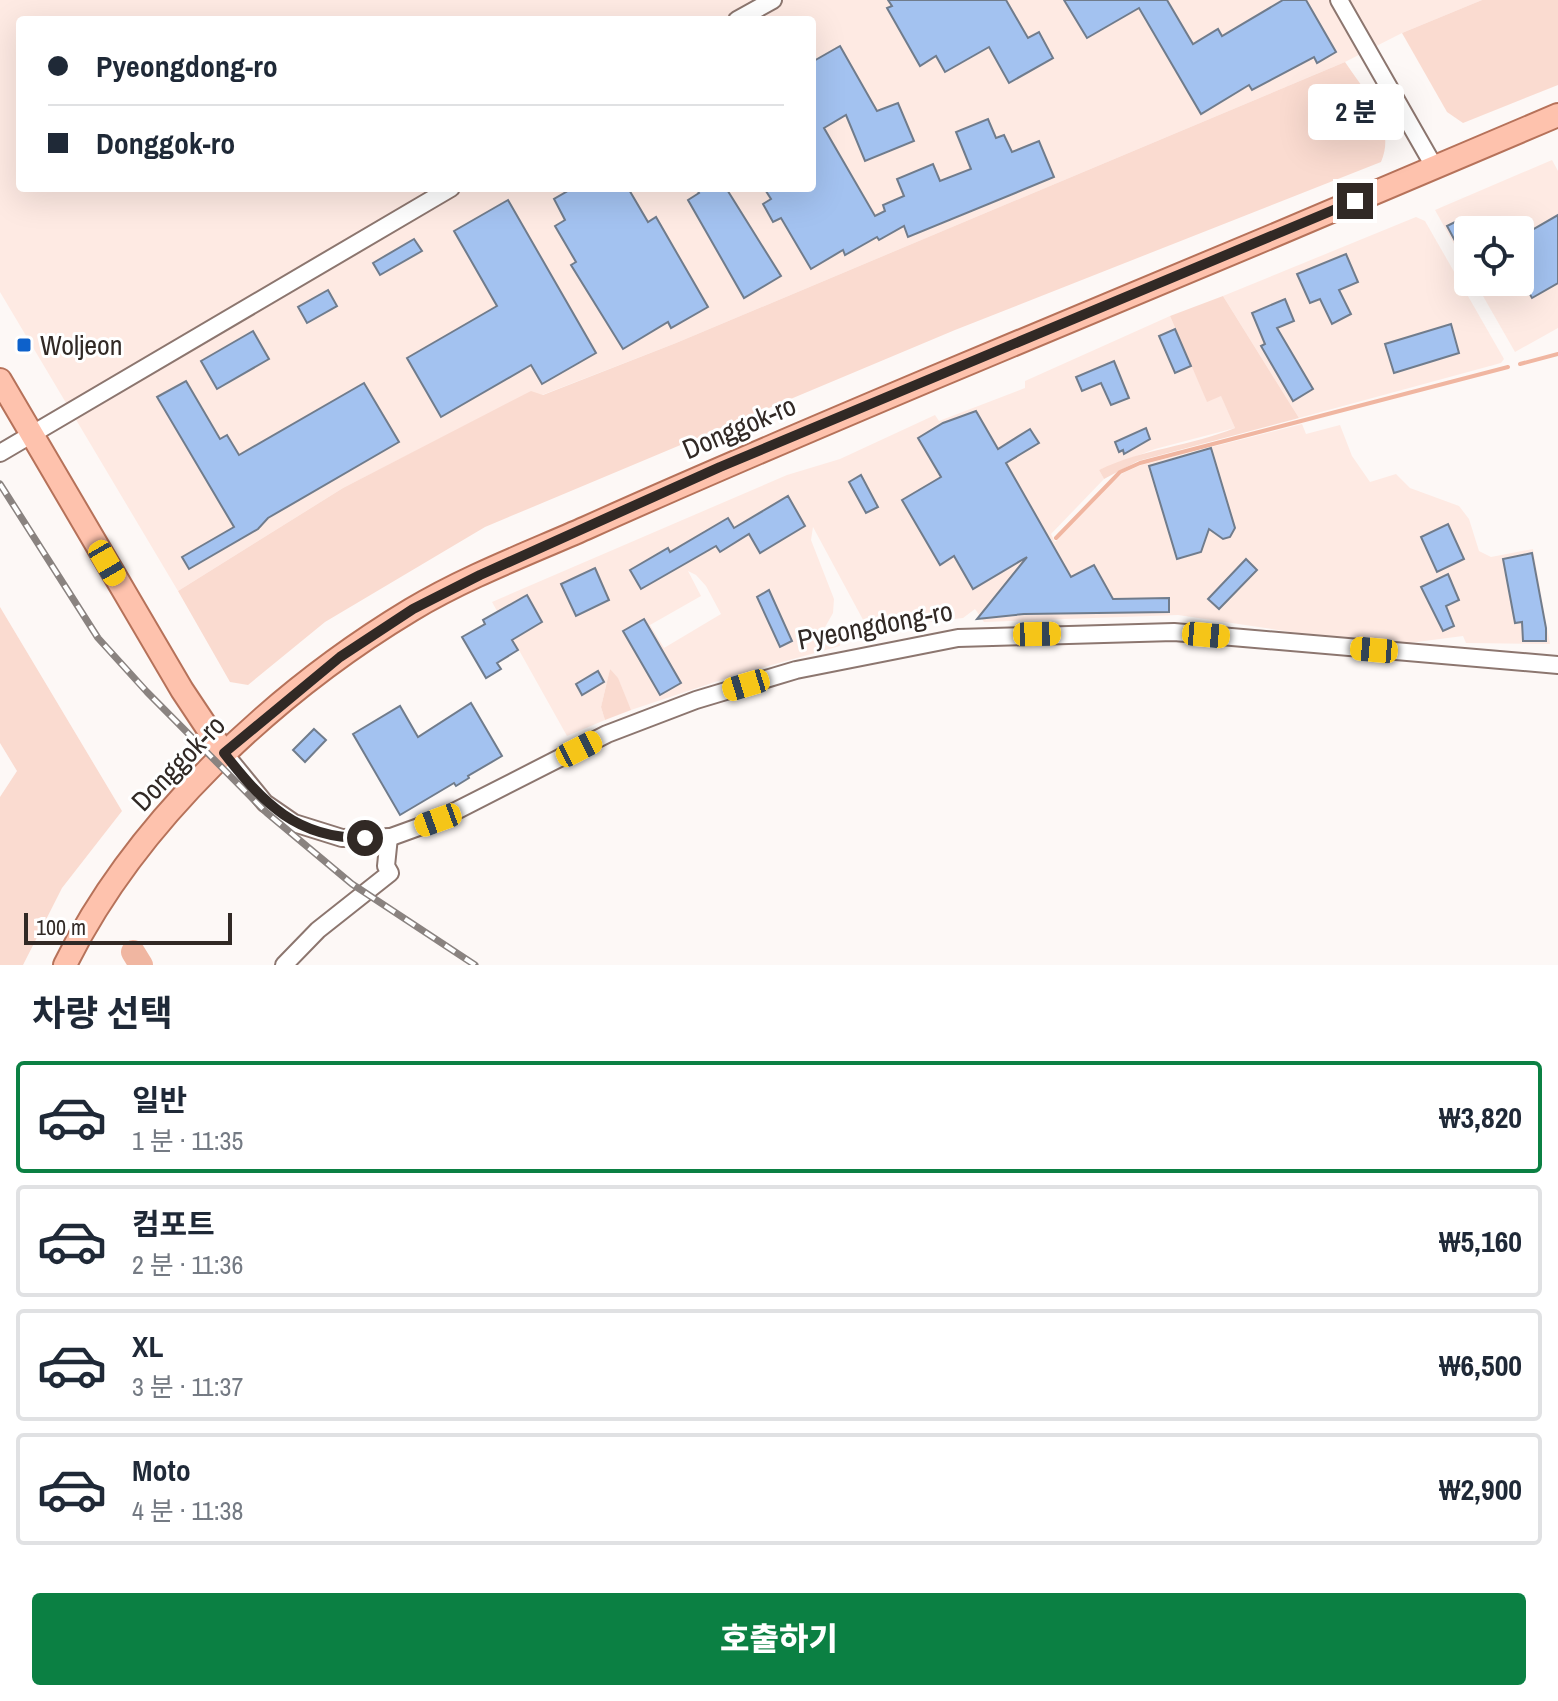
<!DOCTYPE html>
<html lang="ko">
<meta charset="utf-8">
<style>
body{margin:0;font-family:"Archivo Narrow","Noto Sans KR",sans-serif;background:#f2f2f3;color:#1f2937;height:100vh;display:flex;flex-direction:column;font-size:30px;white-space:nowrap}
*{box-sizing:border-box;margin:0}
p{font-size:26px;color:#747a83}
.icon{flex:none;width:44px;height:44px;fill:none;stroke:currentColor;stroke-width:2;stroke-linecap:round;stroke-linejoin:round}
.map{position:relative;height:965px;overflow:hidden}
.sheet{display:flex;flex-direction:column;background:#fff;flex:1}
.sheet>*{flex:none}
.banner{position:absolute;left:16px;top:16px;width:800px;height:176px;border-radius:8px;box-shadow:0 8px 32px #0002;display:grid;align-content:center;height:176px;padding:0 32px;background:#fff}
.buttons{position:absolute;left:1454px;top:216px;display:grid;gap:16px}
.buttons a{display:grid;place-items:center;width:80px;height:80px;border-radius:8px;background:#fff;box-shadow:0 8px 32px #0002;font-size:40px}
.scale{position:absolute;left:24px;bottom:20px;width:208px;box-sizing:border-box;padding-left:8px;border:4px solid #312925;border-top:0;font-size:22px;line-height:28px;white-space:nowrap;color:#312925;-webkit-text-stroke:6px #fff;paint-order:stroke}
.end{position:absolute;width:36px;height:36px;margin:-18px;border:10px solid #312925;background:#fff;box-shadow:0 0 0 4px #fff}
.from{border-radius:50%}
.bubble{position:absolute;height:56px;border-radius:8px;background:#fff;box-shadow:0 8px 32px #0002;font-size:26px;font-weight:800;line-height:56px;text-align:center}
.car{position:absolute;width:24px;height:48px;margin:-24px -12px;border-radius:10px;box-shadow:0 0 6px 2px #0007;background:linear-gradient(#f5c518 24%,#345 0 40%,#f5c518 0 76%,#345 0 86%,#f5c518 0)}
.banner b{display:flex;align-items:center;gap:28px;height:76px;font-size:30px}
.banner b+b{border-top:2px solid #e0e1e3}
.banner i{width:20px;height:20px;background:#1f2937}
ul{padding:0;list-style:none}
li{display:flex;align-items:center;gap:24px;height:112px;margin:0 16px 12px;padding:0 16px;border:4px solid #e0e1e3;border-radius:8px}
li div{flex:1}
li b{display:block;font-size:30px}
li em{font-style:normal;font-weight:800}
li.current{border-color:#0b8043}
li>.icon{width:72px;height:72px;stroke-width:1.5}
h2{padding:0 32px;font-size:36px;line-height:96px}
.cta{display:flex;gap:16px;margin-top:auto;padding:16px 32px}
.cta a{flex:1;height:92px;border-radius:8px;background:#0b8043;color:#fff;font-size:32px;font-weight:800;line-height:92px;text-align:center}
.map>svg:first-child{display:block}
</style>
<div class="map">
<svg width="1558" height="965" viewBox="0 0 1558 965">
<rect width="100%" height="100%" fill="#fdf8f6"/>
<g fill="#feeae3" fill-rule="evenodd">
<path d="M0,0H1482L1402,33L1345,62L676,343L542,395L531,392L343,488L178,591L0,292ZM20,20H812V188H20Z"/>
<polygon points="1552,160 1558,171 1558,328 1515,352 1475,282 1520,282 1520,230 1468,230 1468,269 1435,210"/>
<polygon points="1416,217 1425,221 1504,359 1501,363 1299,418 1223,296"/>
<path d="M1170,316L1207,401L1221,395L1235,428L1155,449L1099,470L1104,479L1051,534L1055,542L1092,501L1123,473L1141,465L1302,424L1306,434L1340,425L1352,456L1370,482L1396,474L1410,488L1459,506L1469,519L1479,551L1491,557L1533,549L1550,644L1466,643L1463,636L1409,643L1298,633L1178,615L984,622L975,609L963,618L868,629L813,527L811,540L834,599L833,613L824,629L833,630L839,635L840,646L736,675L631,710L610,669L601,707L605,720L567,736L492,602L787,475L840,459L935,415L939,421L1025,388V381ZM688,571L696,575L706,586L721,614L664,648L650,625L701,596Z"/>
</g>
<g fill="#fadbd0">
<polygon points="1482,0 1558,0 1558,85 1463,123 1447,112 1402,33"/>
<path d="M1345,62C1365,92 1397,126 1381,162L955,330L485,527L325,622L248,685L230,682L178,591L343,488L531,391L543,395L676,343Z"/>
<path d="M1223,296L1299,418L1138,461L1104,479L1099,470C1142,449 1191,446 1235,428L1221,396L1207,402L1170,316Z"/>
<polygon points="0,607 122,811 62,888 23,965 0,965 0,797 17,771 0,743"/>
<polygon points="610,669 618,678 631,710 605,720 601,707"/>
</g>
<g fill="none" stroke-linecap="round" stroke-linejoin="round">
<g stroke="#f0b6a1" stroke-width="4">
<polyline points="1520,364 1558,354"/>
<polyline points="1056,538 1120,472 1140,463 1508,367"/>
</g>
<polyline stroke="#f0b6a1" stroke-width="24" points="133,952 141,965"/>
</g>
<g fill="#a3c2f0" stroke="#707c8c" stroke-width="2">
<polygon points="888,0 1006,0 1028,38 1039,32 1053,58 1009,83 989,47 945,72 936,56 920,66 887,8 892,6"/>
<polygon points="1064,0 1167,0 1193,44 1218,29 1222,36 1283,0 1306,0 1336,52 1317,63 1314,57 1252,90 1249,85 1201,114 1139,8 1087,38"/>
<polygon points="840,46 877,111 898,103 914,141 865,161 846,115 824,128 875,216 885,211 883,205 904,196 897,179 933,164 940,181 971,169 956,132 988,119 996,138 1004,135 1012,152 1039,141 1054,177 908,237 904,226 879,240 877,237 845,255 843,250 811,269 781,218 773,222 763,204 771,199 764,188 812,188 812,62"/>
<polygon points="573,188 628,188 648,222 656,217 708,307 671,328 668,322 623,349 571,265 576,262 555,226 565,220 554,199"/>
<polygon points="696,188 726,188 781,276 744,298 688,200 699,193"/>
<polygon points="508,200 596,353 542,384 531,365 441,417 407,358 497,306 454,231"/>
<polygon points="1558,215 1558,283 1532,298 1520,277 1520,237"/>
<polygon points="1461,219 1468,231 1468,265 1447,226"/>
<polygon points="414,239 422,251 380,275 373,263"/>
<polygon points="1346,254 1358,282 1339,290 1351,314 1332,324 1320,299 1310,303 1297,274"/>
<polygon points="328,290 337,306 307,323 298,307"/>
<polygon points="1285,299 1294,321 1277,328 1313,389 1293,401 1261,346 1265,344 1252,313"/>
<polygon points="1451,324 1459,353 1394,373 1385,344"/>
<polygon points="1175,329 1191,366 1175,373 1159,336"/>
<polygon points="253,331 269,359 217,389 201,361"/>
<polygon points="1114,361 1129,398 1111,405 1101,383 1082,391 1076,377"/>
<polygon points="186,381 220,439 227,435 239,455 364,383 399,442 268,518 258,529 189,569 182,557 234,527 157,397"/>
<polygon points="976,411 998,449 1030,429 1039,443 1006,463 1071,577 1094,565 1113,599 1169,598 1169,612 1024,614 977,619 1027,557 973,589 954,556 940,565 902,500 941,477 918,438 943,423"/>
<polygon points="1146,428 1150,439 1124,454 1123,450 1119,452 1115,442"/>
<polygon points="1211,448 1235,528 1230,537 1223,539 1209,529 1201,552 1177,559 1149,466"/>
<polygon points="861,475 878,507 866,513 849,482"/>
<polygon points="788,496 805,526 760,553 749,534 720,552 716,546 641,589 630,570 668,548 670,552 728,518 734,528"/>
<polygon points="1448,524 1464,559 1437,572 1421,537"/>
<polygon points="1532,553 1546,628 1546,641 1523,641 1522,622 1515,623 1503,559"/>
<polygon points="1246,559 1257,570 1219,609 1208,599"/>
<polygon points="595,568 609,600 576,616 561,584"/>
<polygon points="1448,574 1459,600 1446,606 1454,626 1443,631 1421,587"/>
<polygon points="769,590 792,641 780,647 757,597"/>
<polygon points="527,595 542,622 512,640 518,650 497,663 501,669 486,678 462,637 485,624 483,620"/>
<polygon points="644,619 681,683 660,695 623,631"/>
<polygon points="598,671 604,682 582,695 576,684"/>
<polygon points="471,703 502,756 468,776 469,778 456,786 454,783 400,815 353,734 400,706 418,737"/>
<polygon points="314,729 326,740 305,762 293,750"/>
</g>
<g fill="none" stroke-linecap="round" stroke-linejoin="round">
<defs>
<g id="minor">
<polyline points="1339,0 1435,168"/>
<polyline points="737,20 773,0"/>
<polyline points="0,453 451,188"/>
<polyline points="224,753 265,803 294,823 342,838 391,837 438,820 607,734 696,700 796,670 958,638 1174,632 1558,665"/>
<polyline points="284,965 318,930 390,873 386,866 389,837"/>
</g>
<g id="major">
<polyline points="0,380 182,690 224,753"/>
<path d="M65,965C135,822 275,692 411,610C466,577 527,554 586,528C701,476 817,427 933,378C1142,291 1350,204 1558,115"/>
</g>
</defs>
<use href="#minor" stroke="#8c766f" stroke-width="20"/>
<use href="#major" stroke="#b6725a" stroke-width="26"/>
<use href="#minor" stroke="#fff" stroke-width="16"/>
<use href="#major" stroke="#fec2ad" stroke-width="22"/>
<defs>
<polyline id="rail" points="0,484 98,638 147,692 267,813 352,884 475,965"/>
</defs>
<use href="#rail" stroke="#8a8380" stroke-width="7"/>
<use href="#rail" stroke="#fff" stroke-width="4" stroke-dasharray="12" stroke-linecap="butt"/>
</g>
<g fill="none" stroke-linecap="round" stroke-linejoin="round">
<path stroke="#312925" stroke-width="10" d="M365,838C297,839 263,803 224,753L340,657L413,609L480,575L720,467L1355,201"/>
</g>
<rect fill="#0d61cb" stroke="#fff" stroke-width="3" x="16" y="337" width="16" height="16" rx="4"/>
<g text-anchor="middle" dominant-baseline="central" stroke-width="6" stroke-linejoin="round" paint-order="stroke">
<g font-size="28" fill="#312925" stroke="#fff" text-anchor="start">
<text x="40" y="345">Woljeon</text>
</g>
<g font-size="28" fill="#312925" stroke="#fff">
<text transform="translate(739 427) rotate(-23)">Donggok-ro</text>
<text transform="translate(875 625) rotate(-11)">Pyeongdong-ro</text>
<text transform="translate(178 763) rotate(-46)">Donggok-ro</text>
</g>
</g>
</svg>
<div class="buttons">
<a><svg class="icon" aria-label="locate" viewBox="0 0 24 24"><circle cx="12" cy="12" r="6"/><path d="M12 2v4M12 18v4M2 12h4M18 12h4"/></svg></a>
</div>
<div class="scale">100 m</div>
<i class="end from" style="left:365px;top:838px"></i>
<i class="end" style="left:1355px;top:201px"></i>
<div class="bubble" style="left:1308px;top:84px;width:96px">2 분</div>
<i class="car" style="left:107px;top:563px;rotate:150deg"></i>
<i class="car" style="left:1037px;top:634px;rotate:89deg"></i>
<i class="car" style="left:1206px;top:635px;rotate:95deg"></i>
<i class="car" style="left:1374px;top:650px;rotate:275deg"></i>
<i class="car" style="left:746px;top:685px;rotate:253deg"></i>
<i class="car" style="left:579px;top:749px;rotate:63deg"></i>
<i class="car" style="left:438px;top:820px;rotate:250deg"></i>
<div class="banner">
<b><i class="from"></i>Pyeongdong-ro</b>
<b><i></i>Donggok-ro</b>
</div>
</div>
<section class="sheet">
<h2>차량 선택</h2>
<ul>
<li class="current"><svg class="icon" aria-label="car" viewBox="0 0 24 24"><path d="M5 17H2v-5l4-1 3-4h7l3 4 3 1v5h-3M9 17h6M6 11h13"/><circle cx="7" cy="17" r="2"/><circle cx="17" cy="17" r="2"/></svg><div><b>일반</b><p>1 분 · 11:35</p></div><em>₩3,820</em></li>
<li><svg class="icon" aria-label="car" viewBox="0 0 24 24"><path d="M5 17H2v-5l4-1 3-4h7l3 4 3 1v5h-3M9 17h6M6 11h13"/><circle cx="7" cy="17" r="2"/><circle cx="17" cy="17" r="2"/></svg><div><b>컴포트</b><p>2 분 · 11:36</p></div><em>₩5,160</em></li>
<li><svg class="icon" aria-label="car" viewBox="0 0 24 24"><path d="M5 17H2v-5l4-1 3-4h7l3 4 3 1v5h-3M9 17h6M6 11h13"/><circle cx="7" cy="17" r="2"/><circle cx="17" cy="17" r="2"/></svg><div><b>XL</b><p>3 분 · 11:37</p></div><em>₩6,500</em></li>
<li><svg class="icon" aria-label="car" viewBox="0 0 24 24"><path d="M5 17H2v-5l4-1 3-4h7l3 4 3 1v5h-3M9 17h6M6 11h13"/><circle cx="7" cy="17" r="2"/><circle cx="17" cy="17" r="2"/></svg><div><b>Moto</b><p>4 분 · 11:38</p></div><em>₩2,900</em></li>
</ul>
<div class="cta"><a>호출하기</a></div>
</section>
